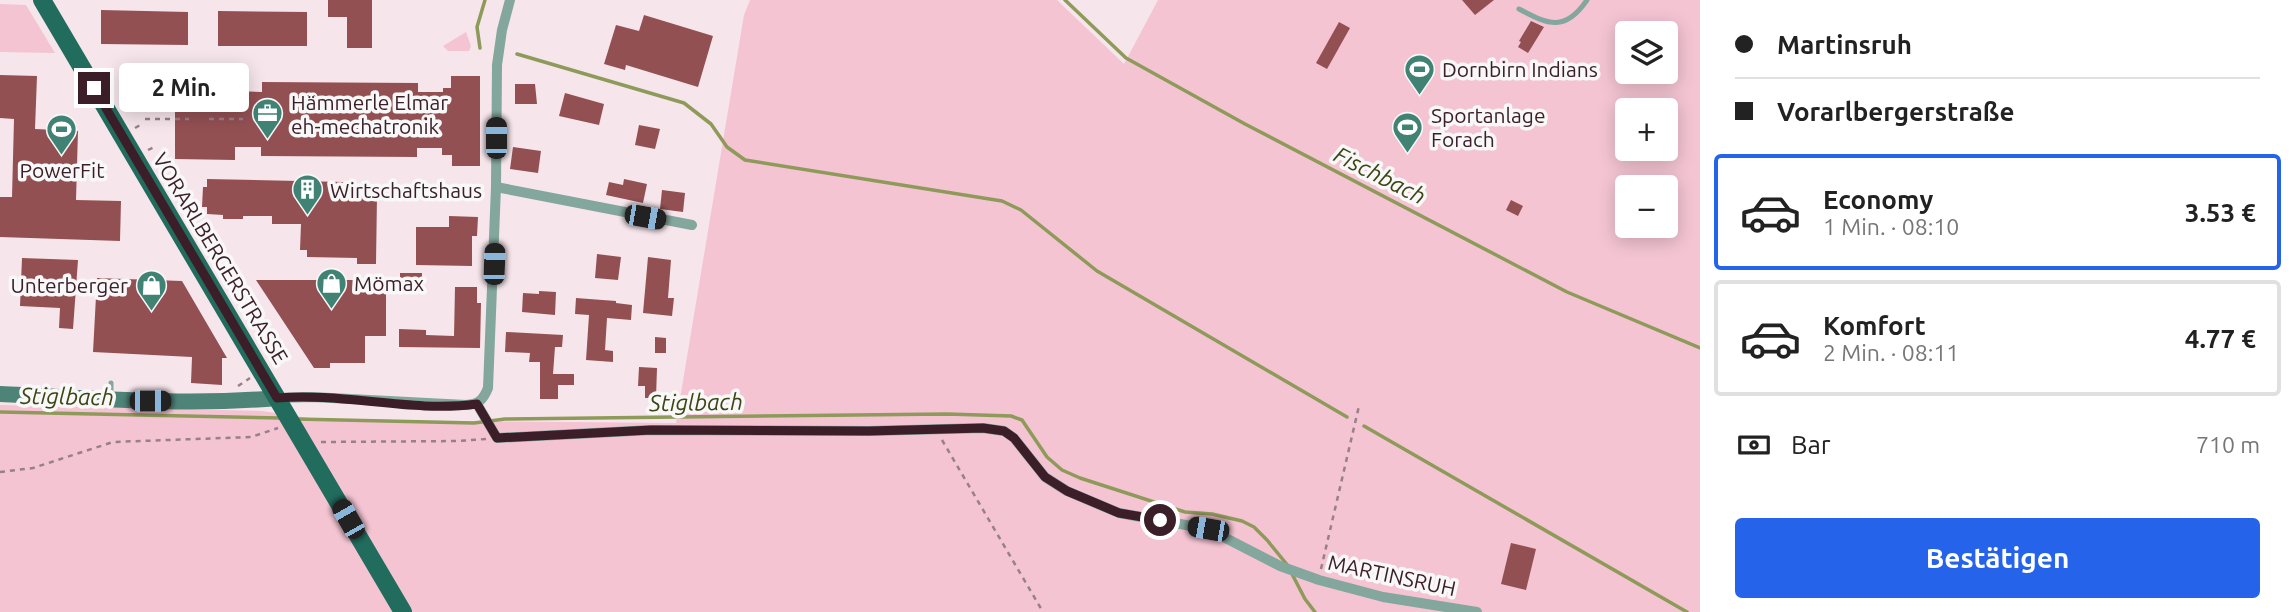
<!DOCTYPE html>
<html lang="de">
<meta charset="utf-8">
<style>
body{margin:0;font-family:Ubuntu,sans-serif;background:#f6f6f6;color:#222;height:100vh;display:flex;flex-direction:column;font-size:26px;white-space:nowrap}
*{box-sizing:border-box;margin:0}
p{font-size:23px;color:#767676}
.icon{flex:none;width:38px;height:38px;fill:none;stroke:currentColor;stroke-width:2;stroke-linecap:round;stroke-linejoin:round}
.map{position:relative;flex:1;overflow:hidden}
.sheet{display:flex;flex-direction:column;background:#fff;width:595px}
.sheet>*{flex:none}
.guide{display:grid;align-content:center;height:154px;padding:0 35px;background:#fff}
.fabs{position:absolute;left:1615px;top:21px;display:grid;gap:14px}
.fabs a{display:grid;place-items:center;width:63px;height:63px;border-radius:7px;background:#fff;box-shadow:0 4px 18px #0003;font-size:35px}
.end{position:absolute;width:32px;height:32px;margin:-16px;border:9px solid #3b1e28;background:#fff;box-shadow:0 0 0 4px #fff}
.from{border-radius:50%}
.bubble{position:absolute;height:49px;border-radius:7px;background:#fff;box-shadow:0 4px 18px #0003;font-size:23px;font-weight:700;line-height:49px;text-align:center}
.car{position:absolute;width:21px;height:42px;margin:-21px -10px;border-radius:9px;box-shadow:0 0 5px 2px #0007;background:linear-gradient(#222 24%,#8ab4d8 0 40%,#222 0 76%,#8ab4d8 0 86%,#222 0)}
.guide b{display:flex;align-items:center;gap:24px;height:66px;font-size:26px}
.guide b+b{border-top:2px solid #e0e0e0}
.guide i{width:18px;height:18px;background:#222}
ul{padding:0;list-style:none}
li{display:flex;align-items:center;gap:21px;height:116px;margin:0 14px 10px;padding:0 21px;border:4px solid #e0e0e0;border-radius:7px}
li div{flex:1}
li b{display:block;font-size:26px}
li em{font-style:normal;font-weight:700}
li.active{border-color:#2563eb}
li>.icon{width:63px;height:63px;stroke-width:1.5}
.pay{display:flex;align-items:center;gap:18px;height:77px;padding:0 35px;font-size:26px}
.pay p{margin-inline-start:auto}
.cta{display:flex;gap:14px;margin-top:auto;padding:14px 35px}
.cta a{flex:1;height:80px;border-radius:7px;background:#2563eb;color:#fff;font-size:28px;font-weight:700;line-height:80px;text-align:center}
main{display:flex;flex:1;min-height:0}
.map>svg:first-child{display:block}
</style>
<main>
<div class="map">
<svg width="1700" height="612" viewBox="0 0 1700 612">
<rect width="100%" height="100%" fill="#f6e6eb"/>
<g fill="#f4c4d3" fill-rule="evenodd">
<path d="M750,0H1057L1124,64L1158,0H1700V612H0V405L262,411L322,420L676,423L744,15ZM1628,33H1666V72H1628ZM1628,110H1666V149H1628ZM1628,187H1666V226H1628Z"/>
<polygon points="0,4 26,5 55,53 0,52"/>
<polygon points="466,32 471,46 469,51 448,51 443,46"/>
</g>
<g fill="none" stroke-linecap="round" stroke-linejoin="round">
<g stroke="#8e9a59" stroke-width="3.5">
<polyline points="1065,0 1126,58 1245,124 1567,292 1700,348"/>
<polyline points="480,48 477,27 485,0"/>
<polyline points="517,54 684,103 711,124 727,147 745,160 1002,201 1021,210 1097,271 1347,417"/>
<polyline points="0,412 281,418"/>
<polyline points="296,419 474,423 505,419 947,414 1011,416 1022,420 1047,457 1062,470 1080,478 1185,512 1212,514 1242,521 1254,527 1267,540 1289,567"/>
<polyline points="1364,426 1687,612"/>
<polyline points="1292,574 1305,599 1315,612"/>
</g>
</g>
<g fill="#935053">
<polygon points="328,0 372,0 372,48 347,48 347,17 328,17"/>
<polygon points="1462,0 1494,0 1475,15"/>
<polygon points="101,10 188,12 188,45 101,44"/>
<polygon points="218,11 307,12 307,46 218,46"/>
<polygon points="644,15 713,36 698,87 626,65 625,70 604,64 616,25 639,31"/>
<polygon points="1531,21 1544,27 1528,53 1518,47 1521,42 1519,41"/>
<polygon points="1339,22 1350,28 1327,69 1316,63"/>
<polygon points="0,75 37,76 35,129 78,131 76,200 121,201 120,241 0,237 0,197 12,197 14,119 0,118"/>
<polygon points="451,76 480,76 480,166 452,166 452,155 442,155 442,148 417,148 417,157 261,156 261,147 235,147 235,160 175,159 175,112 152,112 152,78 235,78 235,91 262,92 262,82 418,83 418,92 443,92 443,88 451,88"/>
<polygon points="515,84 535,84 537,104 515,104"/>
<polygon points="565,93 604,104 599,125 559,116"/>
<polygon points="639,125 660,129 655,149 635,145"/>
<polygon points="513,147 541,151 538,173 510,169"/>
<polygon points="207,179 343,182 342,196 377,196 376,264 357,264 357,258 307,257 307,250 300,250 301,224 272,224 272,216 243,216 243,219 223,219 223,215 207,214 207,207 202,207 203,187 207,187"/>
<polygon points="624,179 647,184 643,203 606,195 609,182 623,185"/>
<polygon points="662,190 685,193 683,212 660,209"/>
<polygon points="1511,200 1523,206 1518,216 1506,210"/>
<polygon points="449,216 478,217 477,236 472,236 472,266 416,265 416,227 449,227"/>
<polygon points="597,254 621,257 618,280 595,278"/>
<polygon points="648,257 671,260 668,298 674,298 672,316 643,313"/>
<polygon points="22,258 78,260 73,329 59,328 60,308 20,306"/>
<polygon points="400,273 422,273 422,285 400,284"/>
<polygon points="97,278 182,281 227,358 222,358 222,385 191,383 192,357 93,352"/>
<polygon points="256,280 364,280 364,292 386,292 386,336 365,336 365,363 330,363 330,368 314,368"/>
<polygon points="455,287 477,287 477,303 481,303 480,348 399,347 399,329 426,330 426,335 454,336"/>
<polygon points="539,291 556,292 555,315 522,312 523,293 539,294"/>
<polygon points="576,298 616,301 616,303 632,305 631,320 607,318 605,350 613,351 613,362 586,360 589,315 575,314"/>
<polygon points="506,332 563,335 562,347 555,347 553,374 574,374 574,385 558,385 558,399 540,399 540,362 529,362 530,353 505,352"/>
<polygon points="655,337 666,338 666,353 655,353"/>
<polygon points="639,367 657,368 656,398 645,398 645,386 638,386"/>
<polygon points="1511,543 1536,549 1526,590 1501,584"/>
</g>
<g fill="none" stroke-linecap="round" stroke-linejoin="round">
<g stroke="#978088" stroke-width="2.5" stroke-dasharray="5 5" stroke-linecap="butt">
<polyline points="145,119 189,119"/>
<polyline points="209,119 243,119"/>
<polyline points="135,128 142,124"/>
<polyline points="148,150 156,146"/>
<polyline points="238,386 250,378"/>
<polyline points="942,440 1043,612"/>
<polyline points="321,442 459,441 486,439"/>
<polyline points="0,472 33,468 113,442 251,437 278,428"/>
<polyline points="1321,569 1359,406"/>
</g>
<g stroke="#83a69d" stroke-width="5">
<path d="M1519,9C1549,25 1565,32 1587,0"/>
<polyline points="111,383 111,396"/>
</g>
<g stroke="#83a69d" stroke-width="10">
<polyline points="496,187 692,225"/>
<path d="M277,398L312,397L466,405C479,404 483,400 488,388L496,187L497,65L502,30L510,0"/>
<polyline points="477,404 497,438 651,430 869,431 983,428 1004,431 1014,438 1045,477 1067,491 1119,513 1208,529 1280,566 1319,580 1383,597 1477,612"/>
</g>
<path stroke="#4e8478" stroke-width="16" d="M0,394C92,398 185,406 277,398"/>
<polyline stroke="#216c5d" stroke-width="18" points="42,0 403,612"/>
</g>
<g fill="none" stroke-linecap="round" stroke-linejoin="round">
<path stroke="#3b1e28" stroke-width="9" d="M94,88L277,398C343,392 411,413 477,404L497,438L651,430L869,431L983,428L1004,431L1014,438L1045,477L1067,491L1119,513L1160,520"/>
</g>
<defs>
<symbol id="stadium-pin" viewBox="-11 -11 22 30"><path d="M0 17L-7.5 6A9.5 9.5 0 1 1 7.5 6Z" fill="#408375" stroke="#f8f8f8"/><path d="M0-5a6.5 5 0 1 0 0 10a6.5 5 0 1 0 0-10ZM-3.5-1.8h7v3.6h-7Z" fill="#fff"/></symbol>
<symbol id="office-pin" viewBox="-11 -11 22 30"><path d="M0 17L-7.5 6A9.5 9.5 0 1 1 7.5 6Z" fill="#408375" stroke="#f8f8f8"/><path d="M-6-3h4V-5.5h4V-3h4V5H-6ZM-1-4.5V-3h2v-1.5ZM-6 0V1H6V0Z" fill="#fff"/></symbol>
<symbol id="building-pin" viewBox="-11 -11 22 30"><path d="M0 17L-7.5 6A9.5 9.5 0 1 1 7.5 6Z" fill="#408375" stroke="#f8f8f8"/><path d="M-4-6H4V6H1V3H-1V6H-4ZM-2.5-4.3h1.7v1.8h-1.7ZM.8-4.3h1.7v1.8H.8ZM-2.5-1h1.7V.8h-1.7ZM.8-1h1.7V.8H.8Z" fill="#fff"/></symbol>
<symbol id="shop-pin" viewBox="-11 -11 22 30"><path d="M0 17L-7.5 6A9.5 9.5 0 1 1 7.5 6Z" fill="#408375" stroke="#f8f8f8"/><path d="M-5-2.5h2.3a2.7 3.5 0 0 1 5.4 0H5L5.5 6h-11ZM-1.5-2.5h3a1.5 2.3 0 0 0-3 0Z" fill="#fff"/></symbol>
</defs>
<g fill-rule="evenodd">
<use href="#stadium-pin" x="1402" y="52" width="35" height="47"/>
<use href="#office-pin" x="250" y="96" width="35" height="47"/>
<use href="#stadium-pin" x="1390" y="110" width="35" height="47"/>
<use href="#stadium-pin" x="44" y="112" width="35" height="47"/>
<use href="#building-pin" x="290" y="172" width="35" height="47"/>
<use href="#shop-pin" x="314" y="266" width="35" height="47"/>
<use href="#shop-pin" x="134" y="268" width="35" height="47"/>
</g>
<g text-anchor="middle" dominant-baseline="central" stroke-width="7" stroke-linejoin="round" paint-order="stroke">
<g font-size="21" fill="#3b1e28" stroke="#f8f8f8" text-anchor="start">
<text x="1442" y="69">Dornbirn Indians</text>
<text x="291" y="102">Hämmerle Elmar<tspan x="291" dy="24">eh-mechatronik</tspan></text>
<text x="1431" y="115">Sportanlage<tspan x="1431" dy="24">Forach</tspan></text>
<text x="62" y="170" text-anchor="middle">PowerFit</text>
<text x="330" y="190">Wirtschaftshaus</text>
<text x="354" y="283">Mömax</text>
<text x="128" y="285" text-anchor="end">Unterberger</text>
</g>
<g font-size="21" fill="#3b1e28" stroke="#f8f8f8">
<text transform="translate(221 258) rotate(59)">VORARLBERGERSTRASSE</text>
<text transform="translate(1392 575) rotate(12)">MARTINSRUH</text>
</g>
<g font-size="23" font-style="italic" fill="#3d4514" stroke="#f8f8f8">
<text transform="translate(1380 175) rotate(27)">Fischbach</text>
<text transform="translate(67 396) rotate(1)">Stiglbach</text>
<text transform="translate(696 402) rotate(-1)">Stiglbach</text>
</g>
</g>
</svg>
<div class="fabs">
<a><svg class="icon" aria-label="layers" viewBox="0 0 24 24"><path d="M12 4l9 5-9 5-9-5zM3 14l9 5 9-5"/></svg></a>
<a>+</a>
<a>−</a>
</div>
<i class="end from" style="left:1160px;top:520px"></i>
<i class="end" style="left:94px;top:88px"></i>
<div class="bubble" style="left:119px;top:63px;width:130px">2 Min.</div>
<i class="car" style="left:496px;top:138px;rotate:0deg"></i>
<i class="car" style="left:645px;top:217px;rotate:100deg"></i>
<i class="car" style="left:494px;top:264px;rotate:2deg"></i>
<i class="car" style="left:150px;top:401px;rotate:90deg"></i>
<i class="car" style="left:348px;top:519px;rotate:330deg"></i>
<i class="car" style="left:1208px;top:529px;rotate:280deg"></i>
</div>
<section class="sheet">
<div class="guide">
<b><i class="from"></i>Martinsruh</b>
<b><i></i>Vorarlbergerstraße</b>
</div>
<ul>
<li class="active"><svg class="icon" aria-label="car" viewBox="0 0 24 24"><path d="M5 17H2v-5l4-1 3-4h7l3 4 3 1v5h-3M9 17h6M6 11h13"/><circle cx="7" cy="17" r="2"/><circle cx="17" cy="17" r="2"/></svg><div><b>Economy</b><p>1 Min. · 08:10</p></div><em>3.53 €</em></li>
<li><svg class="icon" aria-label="car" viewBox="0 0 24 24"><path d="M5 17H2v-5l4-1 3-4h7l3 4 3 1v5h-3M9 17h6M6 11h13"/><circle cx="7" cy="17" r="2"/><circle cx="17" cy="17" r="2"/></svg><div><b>Komfort</b><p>2 Min. · 08:11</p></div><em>4.77 €</em></li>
</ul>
<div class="pay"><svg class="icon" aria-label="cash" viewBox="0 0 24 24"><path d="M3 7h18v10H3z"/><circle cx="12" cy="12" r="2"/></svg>Bar<p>710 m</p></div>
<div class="cta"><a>Bestätigen</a></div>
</section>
</main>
